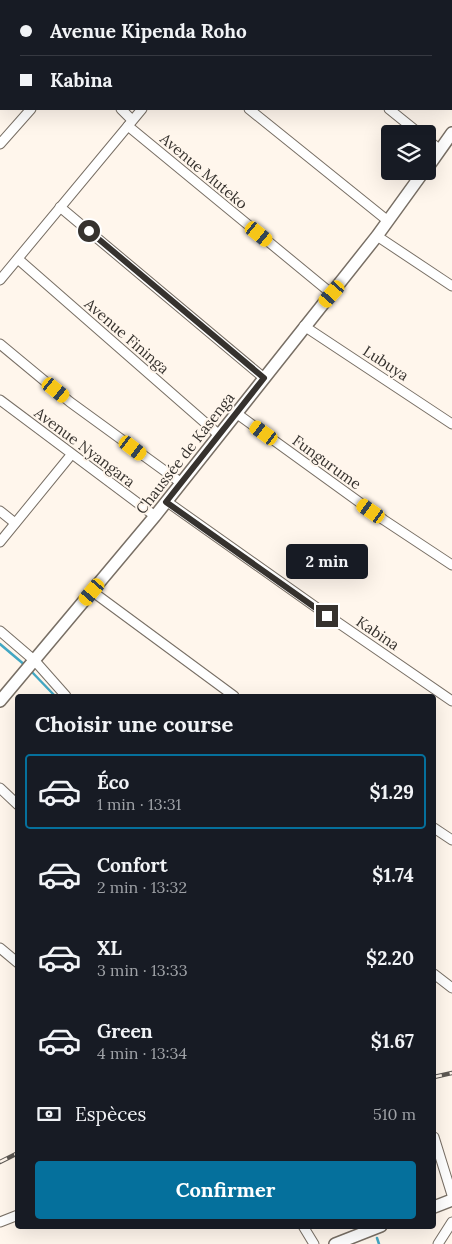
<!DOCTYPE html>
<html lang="fr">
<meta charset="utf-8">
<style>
body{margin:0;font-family:Lora,serif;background:#20242c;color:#f1f3f6;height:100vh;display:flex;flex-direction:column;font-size:19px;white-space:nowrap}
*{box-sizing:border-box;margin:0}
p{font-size:16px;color:#9ea1a6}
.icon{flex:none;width:28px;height:28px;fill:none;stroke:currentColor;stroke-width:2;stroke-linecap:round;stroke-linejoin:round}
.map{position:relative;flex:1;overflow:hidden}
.sheet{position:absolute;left:15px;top:694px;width:421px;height:535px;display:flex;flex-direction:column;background:#171b24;border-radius:5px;box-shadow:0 5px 20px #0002}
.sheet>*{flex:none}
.banner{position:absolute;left:0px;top:0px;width:452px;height:110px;box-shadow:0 5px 20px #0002;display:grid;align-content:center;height:110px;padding:0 20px;background:#171b24}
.controls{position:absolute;left:381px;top:125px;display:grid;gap:10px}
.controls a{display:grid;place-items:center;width:55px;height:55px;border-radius:5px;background:#171b24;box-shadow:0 5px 20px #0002;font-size:25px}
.end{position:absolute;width:22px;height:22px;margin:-11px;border:6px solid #36322e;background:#fff;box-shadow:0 0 0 2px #fff}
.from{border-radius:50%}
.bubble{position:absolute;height:35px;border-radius:5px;background:#171b24;box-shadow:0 5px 20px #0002;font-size:16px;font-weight:700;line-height:35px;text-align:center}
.car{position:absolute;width:15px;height:30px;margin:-15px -8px;border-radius:6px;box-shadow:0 0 4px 1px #0007;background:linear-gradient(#f5c518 24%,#345 0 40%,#f5c518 0 76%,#345 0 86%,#f5c518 0)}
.banner b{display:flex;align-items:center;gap:18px;height:48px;font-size:19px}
.banner b+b{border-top:1px solid #363941}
.banner i{width:12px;height:12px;background:#f1f3f6}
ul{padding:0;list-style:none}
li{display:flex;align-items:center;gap:15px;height:75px;margin:0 10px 8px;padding:0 10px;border:2px solid transparent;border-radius:5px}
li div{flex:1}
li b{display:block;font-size:19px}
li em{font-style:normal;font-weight:700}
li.selected{border-color:#05709c}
li>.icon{width:45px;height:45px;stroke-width:1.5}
h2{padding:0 20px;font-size:22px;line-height:60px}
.pay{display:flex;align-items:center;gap:12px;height:55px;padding:0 20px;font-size:19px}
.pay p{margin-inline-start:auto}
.button{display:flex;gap:10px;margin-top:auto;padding:10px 20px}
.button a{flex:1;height:58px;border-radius:5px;background:#05709c;color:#fff;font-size:20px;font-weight:700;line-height:58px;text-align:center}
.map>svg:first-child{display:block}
</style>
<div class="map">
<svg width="452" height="1244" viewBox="0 0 452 1244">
<rect width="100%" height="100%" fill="#fff6ec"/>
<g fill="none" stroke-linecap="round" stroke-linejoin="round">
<g stroke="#43a7c3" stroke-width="2.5">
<polyline points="0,644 26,666"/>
<polyline points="30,670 55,696"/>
<polyline points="377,1238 379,1244"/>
</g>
<defs>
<g id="street">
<polyline points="255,0 257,1"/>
<polyline points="67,1 69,0"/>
<polyline points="0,54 1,53"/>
<polyline points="121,109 132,120"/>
<polyline points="249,109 388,221"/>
<polyline points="389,109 420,134"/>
<polyline points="128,126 332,294"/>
<polyline points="428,140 440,150"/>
<polyline points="0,144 31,109"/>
<polyline points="60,207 264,378"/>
<polyline points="377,236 452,286"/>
<polyline points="18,259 218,434"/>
<polyline points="0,280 142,109"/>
<polyline points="304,326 452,424"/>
<polyline points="0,344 70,402 180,482"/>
<polyline points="0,400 155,516"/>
<polyline points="236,413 384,520 452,565"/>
<polyline points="166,501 327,615 452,701"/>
<polyline points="0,511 15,523"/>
<polyline points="0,542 71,455"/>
<polyline points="93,592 234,696"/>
<polyline points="0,631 35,661 66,696"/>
<polyline points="0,788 18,805"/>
<polyline points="434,828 452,840"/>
<polyline points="0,948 18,963"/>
<polyline points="434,974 452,988"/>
<polyline points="434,1137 452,1195"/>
<polyline points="0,1222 18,1215"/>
<polyline points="303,1226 314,1244"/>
<polyline points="438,1244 452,1222"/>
</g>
<g id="secondary">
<polyline points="428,167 452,133"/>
<polyline points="0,701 155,516 377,236 424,171"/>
<polyline points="434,1207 452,1200"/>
<polyline points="335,1244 381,1226"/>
</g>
</defs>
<use href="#street" stroke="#786f65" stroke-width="11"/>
<use href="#secondary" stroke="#786f65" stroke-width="14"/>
<use href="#street" stroke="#fff" stroke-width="9"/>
<use href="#secondary" stroke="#fff" stroke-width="11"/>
<defs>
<g id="rail">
<polyline points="434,1077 452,1073"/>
<polyline points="0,1162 18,1153"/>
</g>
</defs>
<use href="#rail" stroke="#5d5853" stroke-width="4.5"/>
<use href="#rail" stroke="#fff6ec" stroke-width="2.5" stroke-dasharray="8" stroke-linecap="butt"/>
</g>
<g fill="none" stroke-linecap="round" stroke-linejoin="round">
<polyline stroke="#36322e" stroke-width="6" points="89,231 264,378 166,502 327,616"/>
</g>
<g text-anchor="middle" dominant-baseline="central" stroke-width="4" stroke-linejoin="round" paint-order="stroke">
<g font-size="15" fill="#36322e" stroke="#fff6ec">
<text transform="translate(204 171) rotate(40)">Avenue Muteko</text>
<text transform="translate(127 336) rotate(41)">Avenue Fininga</text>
<text transform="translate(386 363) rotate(33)">Lubuya</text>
<text transform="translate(85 447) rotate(37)">Avenue Nyangara</text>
<text transform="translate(185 453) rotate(-52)">Chaussée de Kasenga</text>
<text transform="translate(327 462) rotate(36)">Fungurume</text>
<text transform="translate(378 633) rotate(34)">Kabina</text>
</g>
</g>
</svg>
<div class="controls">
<a><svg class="icon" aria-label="layers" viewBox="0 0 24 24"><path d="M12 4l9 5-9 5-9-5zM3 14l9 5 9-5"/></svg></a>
</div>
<i class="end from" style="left:89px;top:231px"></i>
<i class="end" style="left:327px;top:616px"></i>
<div class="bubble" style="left:286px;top:544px;width:82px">2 min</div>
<i class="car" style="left:259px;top:234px;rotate:129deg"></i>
<i class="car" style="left:332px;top:294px;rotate:221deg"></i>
<i class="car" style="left:56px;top:390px;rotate:129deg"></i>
<i class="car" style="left:264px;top:433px;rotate:306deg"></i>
<i class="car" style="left:133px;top:448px;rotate:127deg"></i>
<i class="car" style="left:371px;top:511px;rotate:305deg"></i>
<i class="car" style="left:92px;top:592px;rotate:220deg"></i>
<div class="banner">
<b><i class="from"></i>Avenue Kipenda Roho</b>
<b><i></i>Kabina</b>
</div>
<section class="sheet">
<h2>Choisir une course</h2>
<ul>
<li class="selected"><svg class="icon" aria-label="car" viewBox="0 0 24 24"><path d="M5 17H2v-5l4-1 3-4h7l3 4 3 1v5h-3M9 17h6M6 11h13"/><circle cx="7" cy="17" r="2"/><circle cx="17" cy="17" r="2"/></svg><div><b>Éco</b><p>1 min · 13:31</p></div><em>$1.29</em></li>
<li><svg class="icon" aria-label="car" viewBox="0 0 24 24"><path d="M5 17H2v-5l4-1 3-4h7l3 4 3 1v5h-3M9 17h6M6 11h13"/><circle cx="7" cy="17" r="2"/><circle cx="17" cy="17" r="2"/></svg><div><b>Confort</b><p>2 min · 13:32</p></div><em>$1.74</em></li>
<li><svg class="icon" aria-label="car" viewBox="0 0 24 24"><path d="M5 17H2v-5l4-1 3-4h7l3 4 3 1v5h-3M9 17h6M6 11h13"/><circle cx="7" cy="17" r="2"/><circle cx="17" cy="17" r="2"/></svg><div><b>XL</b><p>3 min · 13:33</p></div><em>$2.20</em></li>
<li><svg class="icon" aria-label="car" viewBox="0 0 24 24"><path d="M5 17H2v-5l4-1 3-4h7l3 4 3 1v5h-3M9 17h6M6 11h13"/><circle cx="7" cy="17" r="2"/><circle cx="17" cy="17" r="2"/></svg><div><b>Green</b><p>4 min · 13:34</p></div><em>$1.67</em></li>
</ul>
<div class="pay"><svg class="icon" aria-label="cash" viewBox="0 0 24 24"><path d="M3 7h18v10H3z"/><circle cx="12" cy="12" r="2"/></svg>Espèces<p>510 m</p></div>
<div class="button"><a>Confirmer</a></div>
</section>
</div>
